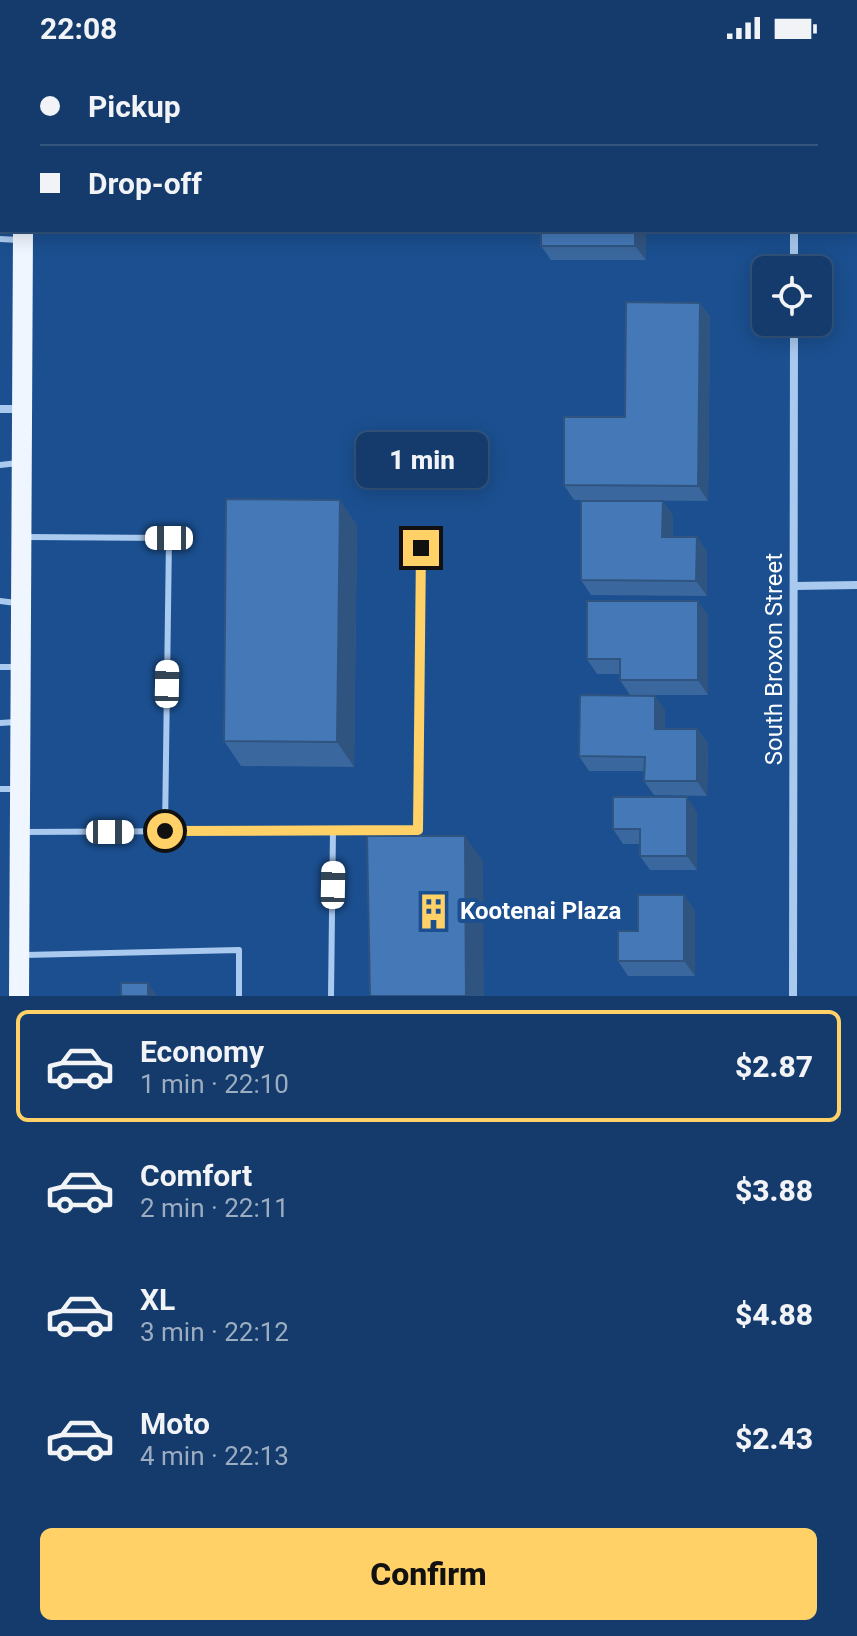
<!DOCTYPE html>
<meta charset="utf-8">
<style>
body{margin:0;font-family:Roboto,sans-serif;background:#1d4271;color:#f1f3f6;height:100vh;display:flex;flex-direction:column;font-size:30px;white-space:nowrap}
*{box-sizing:border-box;margin:0}
p{font-size:26px;color:#9dadc1}
.icon{flex:none;width:44px;height:44px;fill:none;stroke:currentColor;stroke-width:2;stroke-linecap:round;stroke-linejoin:round}
.map{position:relative;height:940px;overflow:hidden}
.side{display:flex;flex-direction:column;background:#143b6b;flex:1}
.side>*{flex:none}
.guide{position:absolute;left:0px;top:0px;width:858px;height:176px;box-shadow:0 4px 20px #0003,0 0 0 2px #33557e;display:grid;align-content:center;height:176px;padding:0 40px;background:#143b6b}
.fabs{position:absolute;left:752px;top:200px;display:grid;gap:16px}
.fabs a{display:grid;place-items:center;width:80px;height:80px;border-radius:12px;background:#143b6b;box-shadow:0 4px 20px #0003,0 0 0 2px #33557e;font-size:40px}
.end{position:absolute;width:36px;height:36px;margin:-18px;border:10px solid #ffd166;background:#111;box-shadow:0 0 0 4px #111}
.from{border-radius:50%}
.bubble{position:absolute;height:56px;border-radius:12px;background:#143b6b;box-shadow:0 4px 20px #0003,0 0 0 2px #33557e;font-size:26px;font-weight:800;line-height:56px;text-align:center}
.car{position:absolute;width:24px;height:48px;margin:-24px -12px;border-radius:10px;box-shadow:0 0 6px 2px #0007;background:linear-gradient(#fff 24%,#345 0 40%,#fff 0 76%,#345 0 86%,#fff 0)}
.guide b{display:flex;align-items:center;gap:28px;height:76px;font-size:30px}
.guide b+b{border-top:2px solid #33557e}
.guide i{width:20px;height:20px;background:#f1f3f6}
ul{padding:14px 0 0;list-style:none}
li{display:flex;align-items:center;gap:24px;height:112px;margin:0 16px 12px;padding:0 24px;border:4px solid transparent;border-radius:12px}
li div{flex:1}
li b{display:block;font-size:30px}
li em{font-style:normal;font-weight:800}
li.current{border-color:#ffd166}
li>.icon{width:72px;height:72px;stroke-width:1.5}
.cta{display:flex;gap:16px;margin-top:auto;padding:16px 40px}
.cta a{flex:1;height:92px;border-radius:12px;background:#ffd166;color:#111;font-size:32px;font-weight:800;line-height:92px;text-align:center}
.status{display:flex;justify-content:space-between;align-items:center;height:56px;padding:0 40px;background:#143b6b;direction:ltr}
.status svg{height:22px;fill:currentColor}
.map>svg:first-child{display:block}
</style>
<div class="status"><b>22:08</b><svg viewBox="0 0 49 12"><path d="M0 12V9h3v3zM5 12V6h3v6zM10 12V3h3v9zM15 12V0h3v12zM26 1h20v11H26zM47 4h2v5h-2z"/></svg></div>
<div class="map">
<svg width="857" height="940" viewBox="0 0 857 940">
<rect width="100%" height="100%" fill="#1b4f8f"/>
<g fill="none" stroke-linecap="round" stroke-linejoin="round">
<g stroke="#a9c9ee" stroke-width="6">
<polyline points="0,30 2,30"/>
<polyline points="0,183 19,184"/>
<polyline points="0,409 18,407"/>
<polyline points="26,481 169,482 165,775"/>
<polyline points="0,545 16,547"/>
<polyline points="0,611 17,611"/>
<polyline points="0,667 16,666"/>
<polyline points="0,733 16,733"/>
<polyline points="23,776 418,774 421,492"/>
<polyline points="25,899 239,894 239,940"/>
<polyline points="331,940 333,774"/>
</g>
<g stroke="#a9c9ee" stroke-width="8">
<polyline points="794,174 794,214"/>
<polyline points="0,353 21,353"/>
<polyline points="795,530 857,529"/>
<polyline points="793,940 794,266"/>
</g>
<g stroke="#f0f6ff" stroke-width="20">
<polyline points="23,0 23,2"/>
<polyline points="19,940 23,174"/>
</g>
</g>
<g fill="#3a679d">
<polygon points="646,174 646,204 551,204 541,190"/>
<polygon points="700,247 710,261 708,445 574,444 564,429 625,361"/>
<polygon points="663,445 673,460 673,481 697,481 707,496 707,540 591,539 581,524"/>
<polygon points="357,469 354,711 241,710 224,685"/>
<polygon points="708,559 708,639 630,639 620,624 620,618 597,618 587,603"/>
<polygon points="665,654 665,673 697,673 708,688 707,740 654,739 644,725 645,715 589,715 579,700"/>
<polygon points="697,756 697,814 650,814 640,800 640,788 623,788 613,773"/>
<polygon points="695,854 695,920 628,920 618,905 638,875"/>
</g>
<g fill="#305480">
<rect x="394" y="0" width="17" height="2"/>
<polygon points="635,174 646,174 646,204 635,190"/>
<polygon points="700,247 710,261 708,445 698,430"/>
<polygon points="340,444 357,469 354,711 337,686"/>
<polygon points="663,445 673,460 673,495 662,481"/>
<polygon points="697,481 707,496 707,540 696,525"/>
<polygon points="698,545 708,559 708,639 698,624"/>
<polygon points="655,640 665,654 665,688 655,673"/>
<polygon points="697,673 708,688 707,740 697,725"/>
<polygon points="687,741 697,756 697,814 687,800"/>
<polygon points="465,780 483,805 484,940 466,940"/>
<polygon points="684,839 695,854 695,920 684,905"/>
<polygon points="148,927 157,940 148,940"/>
</g>
<g fill="#4478b7" stroke="#305480" stroke-width="2">
<rect x="127" y="0" width="267" height="2"/>
<polygon points="608,0 696,0 697,2 604,2"/>
<rect x="750" y="0" width="92" height="2"/>
<rect x="541" y="174" width="94" height="16"/>
<polygon points="626,246 700,247 698,430 564,429 564,361 625,361"/>
<polygon points="226,443 340,444 337,686 224,685"/>
<polygon points="581,445 663,445 662,481 697,481 696,525 581,524"/>
<polygon points="587,545 698,545 698,624 620,624 620,603 587,603"/>
<polygon points="580,639 655,640 655,673 697,673 697,725 644,725 645,701 579,700"/>
<polygon points="613,741 687,741 687,800 640,800 640,773 613,773"/>
<polygon points="367,780 465,780 466,940 370,940"/>
<polygon points="638,839 684,839 684,905 618,905 618,875 638,875"/>
<rect x="121" y="927" width="27" height="13"/>
</g>
<g fill="none" stroke-linecap="round" stroke-linejoin="round">
<polyline stroke="#ffd166" stroke-width="10" points="165,775 418,774 421,492"/>
</g>
<defs>
<symbol id="building-bare" viewBox="-9 -9 18 18"><path d="M-4-6H4V6H1V3H-1V6H-4ZM-2.5-4.3h1.7v1.8h-1.7ZM.8-4.3h1.7v1.8H.8ZM-2.5-1h1.7V.8h-1.7ZM.8-1h1.7V.8H.8Z" fill="#ffd166" stroke="#1b4f8f" stroke-width="2.5" paint-order="stroke"/></symbol>
</defs>
<g fill-rule="evenodd">
<use href="#building-bare" x="408" y="830" width="51" height="51"/>
</g>
<g text-anchor="middle" dominant-baseline="central" stroke-width="8" stroke-linejoin="round" paint-order="stroke">
<g font-size="24" fill="#fff" stroke="#1b4f8f">
<text transform="translate(774 603) rotate(-90)">South Broxon Street</text>
</g>
<g font-size="24" font-weight="bold" fill="#fff" stroke="#1b4f8f" text-anchor="start">
<text x="460" y="855">Kootenai Plaza</text>
</g>
</g>
</svg>
<div class="fabs">
<a><svg class="icon" aria-label="locate" viewBox="0 0 24 24"><circle cx="12" cy="12" r="6"/><path d="M12 2v4M12 18v4M2 12h4M18 12h4"/></svg></a>
</div>
<i class="end from" style="left:165px;top:775px"></i>
<i class="end" style="left:421px;top:492px"></i>
<div class="bubble" style="left:356px;top:376px;width:132px">1 min</div>
<i class="car" style="left:169px;top:482px;rotate:270deg"></i>
<i class="car" style="left:167px;top:628px;rotate:1deg"></i>
<i class="car" style="left:110px;top:776px;rotate:90deg"></i>
<i class="car" style="left:333px;top:829px;rotate:1deg"></i>
<div class="guide">
<b><i class="from"></i>Pickup</b>
<b><i></i>Drop-off</b>
</div>
</div>
<section class="side">
<ul>
<li class="current"><svg class="icon" aria-label="car" viewBox="0 0 24 24"><path d="M5 17H2v-5l4-1 3-4h7l3 4 3 1v5h-3M9 17h6M6 11h13"/><circle cx="7" cy="17" r="2"/><circle cx="17" cy="17" r="2"/></svg><div><b>Economy</b><p>1 min · 22:10</p></div><em>$2.87</em></li>
<li><svg class="icon" aria-label="car" viewBox="0 0 24 24"><path d="M5 17H2v-5l4-1 3-4h7l3 4 3 1v5h-3M9 17h6M6 11h13"/><circle cx="7" cy="17" r="2"/><circle cx="17" cy="17" r="2"/></svg><div><b>Comfort</b><p>2 min · 22:11</p></div><em>$3.88</em></li>
<li><svg class="icon" aria-label="car" viewBox="0 0 24 24"><path d="M5 17H2v-5l4-1 3-4h7l3 4 3 1v5h-3M9 17h6M6 11h13"/><circle cx="7" cy="17" r="2"/><circle cx="17" cy="17" r="2"/></svg><div><b>XL</b><p>3 min · 22:12</p></div><em>$4.88</em></li>
<li><svg class="icon" aria-label="car" viewBox="0 0 24 24"><path d="M5 17H2v-5l4-1 3-4h7l3 4 3 1v5h-3M9 17h6M6 11h13"/><circle cx="7" cy="17" r="2"/><circle cx="17" cy="17" r="2"/></svg><div><b>Moto</b><p>4 min · 22:13</p></div><em>$2.43</em></li>
</ul>
<div class="cta"><a>Confirm</a></div>
</section>
